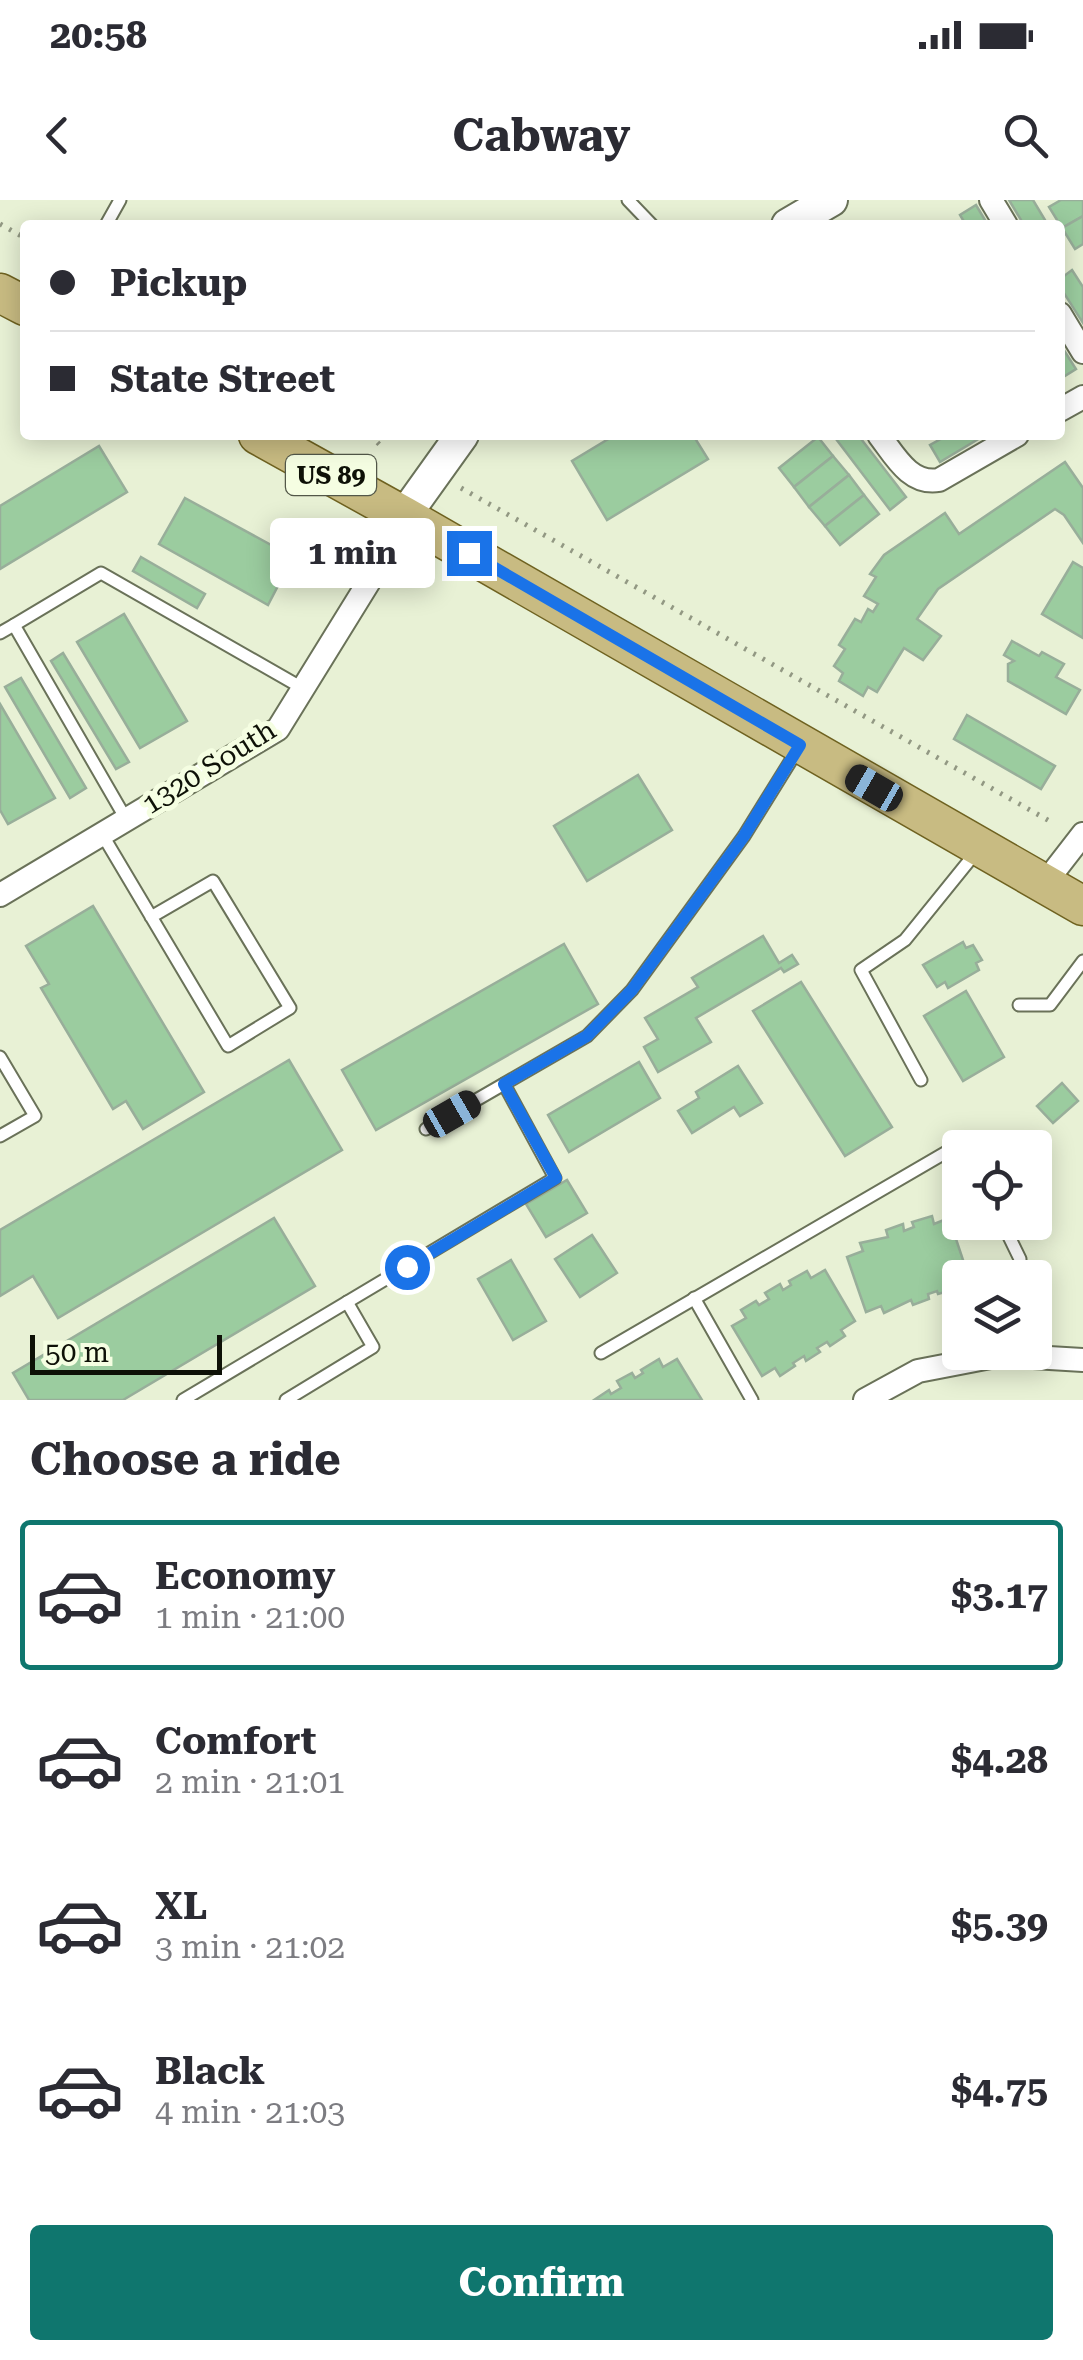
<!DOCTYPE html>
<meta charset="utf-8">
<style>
body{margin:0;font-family:"Roboto Serif",serif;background:#f2f2f3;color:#2b2b33;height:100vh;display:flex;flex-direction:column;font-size:38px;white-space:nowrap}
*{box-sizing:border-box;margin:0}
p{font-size:32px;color:#7c7c81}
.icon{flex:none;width:55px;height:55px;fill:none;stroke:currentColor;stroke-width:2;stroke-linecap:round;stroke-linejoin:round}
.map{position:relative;height:1200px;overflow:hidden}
.panel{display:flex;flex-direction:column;background:#fff;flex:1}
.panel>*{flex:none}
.hud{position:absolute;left:20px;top:20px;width:1045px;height:220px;border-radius:10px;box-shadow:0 5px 25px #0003;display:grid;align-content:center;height:220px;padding:0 30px;background:#fff}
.controls{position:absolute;left:942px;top:930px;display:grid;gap:20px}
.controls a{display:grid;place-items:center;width:110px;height:110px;border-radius:10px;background:#fff;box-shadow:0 5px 25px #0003;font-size:50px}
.scale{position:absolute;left:30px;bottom:25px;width:192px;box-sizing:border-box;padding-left:10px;border:5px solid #0e1107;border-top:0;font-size:28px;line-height:35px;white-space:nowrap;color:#0e1107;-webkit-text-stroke:8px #f5fee2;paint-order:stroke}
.end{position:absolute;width:45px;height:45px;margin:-22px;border:12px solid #1a73e8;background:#fff;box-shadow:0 0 0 5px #fff}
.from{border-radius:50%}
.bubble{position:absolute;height:70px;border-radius:10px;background:#fff;box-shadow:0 5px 25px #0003;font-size:32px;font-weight:700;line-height:70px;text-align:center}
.car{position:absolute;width:30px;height:60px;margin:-30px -15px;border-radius:12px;box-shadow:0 0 8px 2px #0007;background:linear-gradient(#222 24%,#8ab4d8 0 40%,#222 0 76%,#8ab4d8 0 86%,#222 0)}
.hud b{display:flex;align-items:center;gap:35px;height:95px;font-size:38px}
.hud b+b{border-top:2px solid #e1e1e2}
.hud i{width:25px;height:25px;background:#2b2b33}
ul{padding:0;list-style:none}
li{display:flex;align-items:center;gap:30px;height:150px;margin:0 20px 15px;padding:0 10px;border:5px solid transparent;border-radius:10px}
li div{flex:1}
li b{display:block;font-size:38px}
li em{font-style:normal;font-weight:700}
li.current{border-color:#0f766e}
li>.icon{width:90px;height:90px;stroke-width:1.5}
h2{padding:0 30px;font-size:45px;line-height:120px}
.primary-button{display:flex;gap:20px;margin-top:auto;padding:20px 30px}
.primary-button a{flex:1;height:115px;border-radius:10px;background:#0f766e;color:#fff;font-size:40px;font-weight:700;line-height:115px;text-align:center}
.status{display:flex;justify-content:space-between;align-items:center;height:70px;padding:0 50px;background:#fff;direction:ltr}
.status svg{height:28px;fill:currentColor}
header{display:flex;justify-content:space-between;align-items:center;height:130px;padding:0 30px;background:#fff;font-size:45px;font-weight:700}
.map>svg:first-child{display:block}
</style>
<div class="status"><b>20:58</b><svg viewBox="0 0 49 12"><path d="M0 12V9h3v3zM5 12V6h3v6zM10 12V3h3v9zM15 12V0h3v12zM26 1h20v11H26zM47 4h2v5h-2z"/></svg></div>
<header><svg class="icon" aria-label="back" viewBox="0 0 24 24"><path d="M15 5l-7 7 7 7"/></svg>Cabway<svg class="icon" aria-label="search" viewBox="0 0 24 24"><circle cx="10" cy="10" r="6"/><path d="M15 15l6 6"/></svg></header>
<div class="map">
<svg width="1083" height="1200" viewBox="0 0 1083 1200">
<rect width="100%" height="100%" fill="#e8f1d5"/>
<g fill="#9bcc9f" stroke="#98ae9a" stroke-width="2.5">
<polygon points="1009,0 1033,0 1048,25 1024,25"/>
<polygon points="1061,0 1083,0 1083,16 1062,28 1049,7"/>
<polygon points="976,5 988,25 966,25 960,15"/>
<polygon points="1083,16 1083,44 1075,49 1062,28"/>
<polygon points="1072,70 1083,87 1083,123 1060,87 1060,79"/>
<polygon points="1060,144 1076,169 1060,179"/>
<polygon points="615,235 693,235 708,259 607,320 572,261"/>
<polygon points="833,235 858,235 906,297 890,310"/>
<polygon points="948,235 985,235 940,262 930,245"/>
<polygon points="818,237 833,256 794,287 779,268"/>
<polygon points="99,246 127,292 0,369 0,306"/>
<polygon points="833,256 849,275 809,307 794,287"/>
<polygon points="1065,262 1083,288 1083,343 1064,315 1055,309 938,389 917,419 941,436 923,460 904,448 877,492 868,487 863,496 839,481 843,473 834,466 845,449 839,445 855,419 861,422 868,409 873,412 878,404 864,396 876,377 870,374 884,355 945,313 959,334"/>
<polygon points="849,275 864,295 825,326 809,307"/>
<polygon points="864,295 879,314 840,345 825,326"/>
<polygon points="185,298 293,357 268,405 159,344"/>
<polygon points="141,357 205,394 197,408 133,371"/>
<polygon points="1073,362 1083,368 1083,438 1042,414"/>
<polygon points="124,414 187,521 140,548 77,442"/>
<polygon points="1012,441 1039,456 1042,452 1064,464 1056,477 1080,490 1066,514 1008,481 1008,464 1014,461 1004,455"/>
<polygon points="63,453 129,562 116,569 51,461"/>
<polygon points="21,478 86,588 70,598 5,487"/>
<polygon points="0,504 55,598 8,624 0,610"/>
<polygon points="967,515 1055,566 1041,589 954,539"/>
<polygon points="638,575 672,630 587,681 554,626"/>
<polygon points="93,706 204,892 143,929 126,901 113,909 41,788 49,784 26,746"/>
<polygon points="763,736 779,763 792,755 798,764 784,772 781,768 696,818 711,842 658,872 644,847 658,839 645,818 698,787 692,778"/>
<polygon points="963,742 966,748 973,745 982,760 976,763 979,770 948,788 945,782 937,787 923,765"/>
<polygon points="564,744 598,804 376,930 342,870"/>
<polygon points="801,782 892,927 845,956 753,811"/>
<polygon points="966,791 1004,857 963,881 924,816"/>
<polygon points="289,860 342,950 58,1118 33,1076 0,1096 0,1030"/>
<polygon points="639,862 660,898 569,952 548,915"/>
<polygon points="738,866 762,903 740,916 734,907 692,933 678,911 699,898 696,892"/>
<polygon points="1062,883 1078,901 1053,923 1037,906"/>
<polygon points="567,980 587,1013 546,1037 526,1004"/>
<polygon points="932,1016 934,1024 949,1018 968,1075 953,1080 956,1089 938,1094 937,1091 928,1094 929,1099 913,1105 911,1100 884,1113 881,1106 866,1112 847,1057 863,1051 860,1043 888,1037 886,1030 903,1024 904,1031 914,1027 912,1022"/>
<polygon points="274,1018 315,1086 123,1200 29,1200 13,1173"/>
<polygon points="592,1035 617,1073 580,1097 555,1059"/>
<polygon points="511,1060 546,1121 513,1140 478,1079"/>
<polygon points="825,1070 855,1121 841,1130 845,1136 830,1146 827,1142 817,1148 820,1152 806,1161 804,1156 793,1163 795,1166 780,1176 775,1168 762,1176 732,1126 746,1118 741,1110 756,1101 759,1105 769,1099 765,1093 780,1084 783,1090 791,1085 789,1081 807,1071 811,1078"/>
<polygon points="659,1159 663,1167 677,1159 702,1200 594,1200 609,1190 611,1194 621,1188 617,1181 632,1173 635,1178 643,1173 641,1170"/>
</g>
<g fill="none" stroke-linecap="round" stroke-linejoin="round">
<defs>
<g id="lane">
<polyline points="628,0 652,25"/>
<polyline points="106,25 120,0"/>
<polyline points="14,425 101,373 304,489"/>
<polyline points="0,433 14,425 126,619"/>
<path d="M102,634C144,705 186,776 228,846L290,808L213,681L151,717"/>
<polyline points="1019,805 1050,805 1083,761"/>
<polyline points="0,857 35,916 0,936"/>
<polyline points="921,880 861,770 905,740 977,651"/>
<polyline points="426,929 587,836 632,790 744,636 798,549"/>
<polyline points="1002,1022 1020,1059 1020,1078"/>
<polyline points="694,1098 752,1200"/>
<polyline points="601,1153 962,943 965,948"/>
<polyline points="183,1200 555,978 504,884"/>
<polyline points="286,1200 373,1147 347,1102"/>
</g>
<g id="street">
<polyline points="991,0 1006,25"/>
<polyline points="1060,114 1083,152"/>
<polyline points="1060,210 1083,197"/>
<path d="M879,235C895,256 910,285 939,280L1017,235"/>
<polyline points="1045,683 1083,634"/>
<polyline points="0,695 278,529 375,372 404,316"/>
<polyline points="865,1200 918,1171 1001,1155 1083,1160"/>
</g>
<g id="secondary">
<polyline points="788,25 831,0"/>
<polyline points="404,316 462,235"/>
</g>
<g id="primary">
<polyline points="0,93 25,106"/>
<polyline points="258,235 404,316 1083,706"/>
</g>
</defs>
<use href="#lane" stroke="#6a7259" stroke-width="15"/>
<use href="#street" stroke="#6a7259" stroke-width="26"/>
<use href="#secondary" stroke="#6a7259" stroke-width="36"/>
<use href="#primary" stroke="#6f6220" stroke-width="41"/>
<g stroke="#929883" stroke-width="5" stroke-dasharray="2.5 8" stroke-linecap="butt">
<polyline points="0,24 25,38"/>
<polyline points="370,235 382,247"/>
<polyline points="461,288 1053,623"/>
</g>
<use href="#lane" stroke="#fff" stroke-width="11"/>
<use href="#street" stroke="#fff" stroke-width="22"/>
<use href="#secondary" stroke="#fff" stroke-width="32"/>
<use href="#primary" stroke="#c8bb82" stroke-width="38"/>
</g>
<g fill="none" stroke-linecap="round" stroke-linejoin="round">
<polyline stroke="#1a73e8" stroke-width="12" points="407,1067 556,978 504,884 587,836 632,790 744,636 800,545 469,353"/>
</g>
<g text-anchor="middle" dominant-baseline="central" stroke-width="10" stroke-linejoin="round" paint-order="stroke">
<rect fill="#f5fee2" stroke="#535849" stroke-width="2.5" x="286" y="255" width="90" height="40" rx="8"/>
<g font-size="25" font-weight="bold" fill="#0e1107">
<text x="331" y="275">US 89</text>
</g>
<g font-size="28" fill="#0e1107" stroke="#f5fee2">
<text transform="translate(209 567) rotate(-32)">1320 South</text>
</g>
</g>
</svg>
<div class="controls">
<a><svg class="icon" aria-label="locate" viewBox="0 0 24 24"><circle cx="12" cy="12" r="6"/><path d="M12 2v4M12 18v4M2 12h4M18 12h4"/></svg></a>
<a><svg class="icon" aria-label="layers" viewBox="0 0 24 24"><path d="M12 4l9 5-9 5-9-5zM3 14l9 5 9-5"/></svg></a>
</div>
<div class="scale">50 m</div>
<i class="end from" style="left:407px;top:1067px"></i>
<i class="end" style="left:469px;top:353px"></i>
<div class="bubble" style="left:270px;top:318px;width:165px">1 min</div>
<i class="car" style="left:874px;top:588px;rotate:300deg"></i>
<i class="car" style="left:452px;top:914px;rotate:60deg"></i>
<div class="hud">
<b><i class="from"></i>Pickup</b>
<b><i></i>State Street</b>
</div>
</div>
<section class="panel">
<h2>Choose a ride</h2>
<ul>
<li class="current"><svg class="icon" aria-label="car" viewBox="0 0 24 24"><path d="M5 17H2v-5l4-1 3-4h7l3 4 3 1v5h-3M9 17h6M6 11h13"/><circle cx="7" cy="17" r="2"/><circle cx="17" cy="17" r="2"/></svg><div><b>Economy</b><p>1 min · 21:00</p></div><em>$3.17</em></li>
<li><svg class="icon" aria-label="car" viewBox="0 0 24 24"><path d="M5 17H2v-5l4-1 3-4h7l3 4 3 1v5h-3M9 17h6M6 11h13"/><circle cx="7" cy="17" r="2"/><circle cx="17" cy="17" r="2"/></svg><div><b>Comfort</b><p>2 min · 21:01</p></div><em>$4.28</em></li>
<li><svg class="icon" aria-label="car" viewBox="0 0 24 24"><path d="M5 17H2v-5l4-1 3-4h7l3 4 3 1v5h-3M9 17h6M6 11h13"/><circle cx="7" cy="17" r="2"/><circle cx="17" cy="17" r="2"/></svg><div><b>XL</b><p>3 min · 21:02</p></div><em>$5.39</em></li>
<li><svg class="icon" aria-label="car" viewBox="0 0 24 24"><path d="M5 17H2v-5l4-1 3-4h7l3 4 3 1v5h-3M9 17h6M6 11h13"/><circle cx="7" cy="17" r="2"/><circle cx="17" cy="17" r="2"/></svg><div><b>Black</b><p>4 min · 21:03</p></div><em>$4.75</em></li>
</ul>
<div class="primary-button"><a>Confirm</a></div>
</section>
